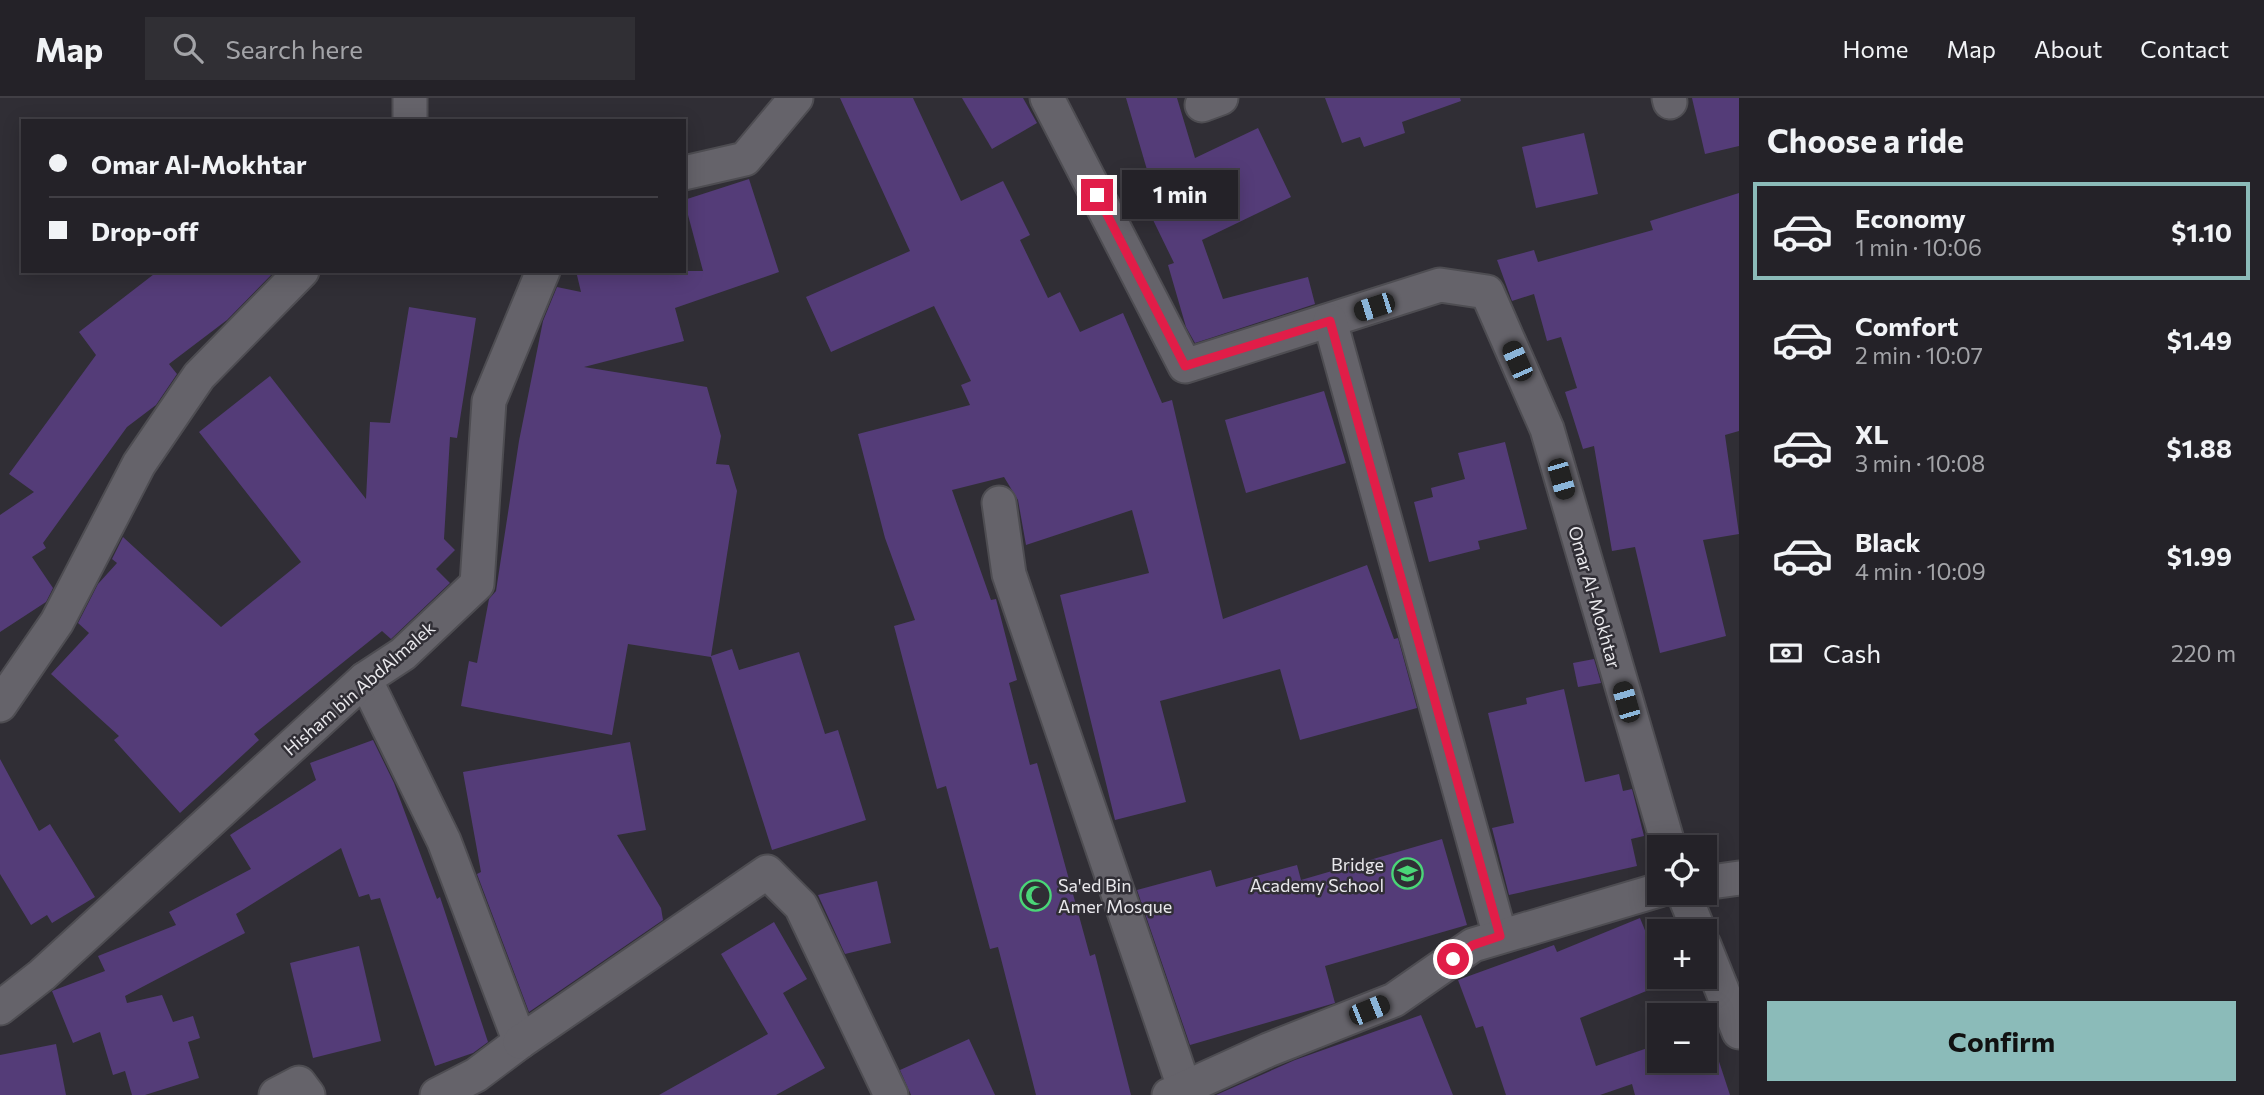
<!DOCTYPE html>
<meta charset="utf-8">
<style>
body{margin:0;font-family:Commissioner,sans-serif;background:#302f34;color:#f1f3f6;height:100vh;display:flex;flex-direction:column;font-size:26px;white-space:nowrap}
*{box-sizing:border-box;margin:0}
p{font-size:23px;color:#a3a4a8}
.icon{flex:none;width:38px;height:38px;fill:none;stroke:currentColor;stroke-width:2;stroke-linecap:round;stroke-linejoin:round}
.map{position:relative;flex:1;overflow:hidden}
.sheet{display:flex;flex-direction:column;background:#242228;width:525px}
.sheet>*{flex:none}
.banner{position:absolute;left:21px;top:21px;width:665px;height:154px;border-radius:0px;box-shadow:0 4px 18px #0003,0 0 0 2px #413f45;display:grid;align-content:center;height:154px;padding:0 28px;background:#242228}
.fabs{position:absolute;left:1647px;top:737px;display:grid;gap:14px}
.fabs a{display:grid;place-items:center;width:70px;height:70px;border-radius:0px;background:#242228;box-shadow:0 4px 18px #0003,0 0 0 2px #413f45;font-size:35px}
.end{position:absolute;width:32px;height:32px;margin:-16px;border:9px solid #e11d48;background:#fff;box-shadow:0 0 0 4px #fff}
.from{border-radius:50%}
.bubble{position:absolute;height:49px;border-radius:0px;background:#242228;box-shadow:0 4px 18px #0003,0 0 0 2px #413f45;font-size:23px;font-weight:700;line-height:49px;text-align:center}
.car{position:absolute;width:21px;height:42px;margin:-21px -10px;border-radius:9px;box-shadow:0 0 5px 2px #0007;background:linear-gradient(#222 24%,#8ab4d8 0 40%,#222 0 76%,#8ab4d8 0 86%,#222 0)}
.banner b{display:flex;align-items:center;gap:24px;height:66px;font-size:26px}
.banner b+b{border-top:2px solid #413f45}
.banner i{width:18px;height:18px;background:#f1f3f6}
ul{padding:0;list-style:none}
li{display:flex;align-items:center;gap:21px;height:98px;margin:0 14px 10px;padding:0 14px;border:4px solid transparent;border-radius:0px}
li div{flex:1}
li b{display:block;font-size:26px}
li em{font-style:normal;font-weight:700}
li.active{border-color:#8bbbb9}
li>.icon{width:63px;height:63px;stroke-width:1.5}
h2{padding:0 28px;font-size:32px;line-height:84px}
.pay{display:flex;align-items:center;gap:18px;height:77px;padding:0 28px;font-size:26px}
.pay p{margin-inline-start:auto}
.primary-button{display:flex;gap:14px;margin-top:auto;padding:14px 28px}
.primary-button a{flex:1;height:80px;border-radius:0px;background:#8bbbb9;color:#111;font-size:28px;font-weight:700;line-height:80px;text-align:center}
header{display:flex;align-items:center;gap:42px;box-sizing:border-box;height:98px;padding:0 35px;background:#242228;border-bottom:2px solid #413f45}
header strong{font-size:33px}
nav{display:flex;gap:38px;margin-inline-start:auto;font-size:24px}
.search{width:490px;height:63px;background:#302f34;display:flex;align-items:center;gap:18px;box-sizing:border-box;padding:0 24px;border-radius:0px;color:#a3a4a8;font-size:26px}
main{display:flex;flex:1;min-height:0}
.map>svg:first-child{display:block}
</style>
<header>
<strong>Map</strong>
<div class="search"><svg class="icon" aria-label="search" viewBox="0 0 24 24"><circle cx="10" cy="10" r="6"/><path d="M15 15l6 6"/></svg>Search here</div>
<nav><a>Home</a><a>Map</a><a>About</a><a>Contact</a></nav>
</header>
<main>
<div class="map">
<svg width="1739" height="997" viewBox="0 0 1739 997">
<rect width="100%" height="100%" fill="#302e35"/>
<g fill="#543c78">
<polygon points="840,0 913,0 961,103 1003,83 1030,137 1020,142 1048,200 1060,194 1080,234 1123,215 1162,305 1172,302 1223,521 1367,467 1394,541 1398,540 1417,610 1300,642 1280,571 1160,603 1186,704 1115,722 1060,497 1149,475 1132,412 1026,447 1018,402 1004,379 952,392 991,502 996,501 1017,582 1009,585 1030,667 1037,665 1090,858 1095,856 1131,997 1036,997 998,849 990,851 946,688 937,691 894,528 915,522 885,440 858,336 970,307 961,287 971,283 934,208 831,254 806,199 910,153"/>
<polygon points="962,0 1023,0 1037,25 992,51"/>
<polygon points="1126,0 1177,0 1195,60 1258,30 1291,99 1202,142 1223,201 1308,179 1315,206 1195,245 1186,229 1168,167 1174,165 1137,89 1150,82"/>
<polygon points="1325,0 1460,0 1461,3 1402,24 1405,35 1364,49 1360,39 1342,45"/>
<polygon points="1692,0 1739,0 1739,48 1705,56"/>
<polygon points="1584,35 1598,96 1536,110 1522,49"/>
<polygon points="749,81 779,174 675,210 684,243 584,269 707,289 721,338 716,366 729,367 737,393 711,558 732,551 739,572 799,554 825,636 838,632 866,722 772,752 711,559 628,546 612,637 461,608 469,563 477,565 489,501 496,493 519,343 543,223 557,189 581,194 576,173 703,173 684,102"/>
<polygon points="1739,95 1739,333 1725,337 1739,436 1703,442 1726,538 1660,555 1635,449 1612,453 1594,348 1583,351 1565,294 1577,290 1561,239 1547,243 1534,196 1512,203 1497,162 1534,152 1538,164 1653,132 1650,123"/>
<polygon points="158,173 275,173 227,222 169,266 177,276 156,307 127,329 43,445 46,450 32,459 53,490 46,504 0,534 0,417 34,394 9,376 96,257 79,234"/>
<polygon points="409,209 476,220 457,340 450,339 444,441 455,452 436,471 450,485 391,541 382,533 254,636 259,642 180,715 114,642 119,638 51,576 89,535 78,525 98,486 117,465 112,461 123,439 221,529 301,464 199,334 270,278 366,401 370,324 390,325"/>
<polygon points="1324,293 1346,365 1246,395 1225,322"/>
<polygon points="1505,344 1527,431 1478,443 1480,451 1429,464 1414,404 1433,399 1431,390 1465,381 1458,355"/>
<polygon points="1594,561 1601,585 1578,589 1573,565"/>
<polygon points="1564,591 1585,684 1619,676 1623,693 1632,691 1644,738 1631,741 1637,768 1509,797 1492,730 1514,725 1488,615 1527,606 1526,600"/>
<polygon points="373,642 394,685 437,801 440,799 488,944 473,955 435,968 380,800 371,802 369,796 359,799 341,750 236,816 245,835 125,898 127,905 162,897 173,924 193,918 200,940 188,944 199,980 145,997 132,997 125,973 113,977 100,934 73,945 52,893 105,873 98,858 176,827 169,814 251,771 230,737 316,682 310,665"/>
<polygon points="630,644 646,732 617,737 661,810 663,822 529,914 477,776 481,774 463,674"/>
<polygon points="0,661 39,733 50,726 95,799 52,825 47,817 31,827 0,776"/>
<polygon points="1442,741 1467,827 1325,868 1335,905 1190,947 1137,792 1211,772 1216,789 1297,767 1301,782"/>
<polygon points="877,783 891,845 845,856 818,797"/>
<polygon points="1640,820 1659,867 1659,878 1664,878 1666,885 1580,920 1596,968 1659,946 1659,962 1704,962 1704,931 1708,930 1730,997 1635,997 1632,986 1600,997 1506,997 1483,928 1476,930 1458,882 1554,847 1557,854"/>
<polygon points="774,824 807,881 783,895 825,970 776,997 659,997 768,936 721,856"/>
<polygon points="359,848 381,943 313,960 290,865"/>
<polygon points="1421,917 1453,997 1216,997 1295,962"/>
<polygon points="969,941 995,997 911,997 900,972"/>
<polygon points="56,946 66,997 0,997 0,957"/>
</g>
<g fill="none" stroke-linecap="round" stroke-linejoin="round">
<defs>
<g id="street">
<polyline points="410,0 410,23"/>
<polyline points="1047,0 1185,268 1440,187 1487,194 1547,331 1669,749"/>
<polyline points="1669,0 1670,4"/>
<polyline points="1202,7 1221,0"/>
<polyline points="684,75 745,61 796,0"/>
<polyline points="1330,223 1500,838"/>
<polyline points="999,405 1009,476 1184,989"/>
<polyline points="365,581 444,743 520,944 476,977 437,997"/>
<polyline points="0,607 57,524 139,366 199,278 302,173"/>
<polyline points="1704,785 1739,780"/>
<polyline points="1683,794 1699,833"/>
<polyline points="1704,847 1739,934"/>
<polyline points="0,910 42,877 365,581 403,556 477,486 489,303 543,173"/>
<polyline points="520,944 767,774 801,808 891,997"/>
<polyline points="276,997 299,985 308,997"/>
<polyline points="1169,997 1268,952 1394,902 1473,847 1659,792"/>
</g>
</defs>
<use href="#street" stroke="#4e4d52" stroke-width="37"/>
<use href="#street" stroke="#65636a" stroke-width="33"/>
</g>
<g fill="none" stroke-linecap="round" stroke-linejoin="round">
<polyline stroke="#e11d48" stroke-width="9" points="1097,97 1185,268 1330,223 1500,838 1473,847 1453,861"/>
</g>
<defs>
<symbol id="school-ring" viewBox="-11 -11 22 22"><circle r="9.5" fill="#302e35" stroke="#4ad677" stroke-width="1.5"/><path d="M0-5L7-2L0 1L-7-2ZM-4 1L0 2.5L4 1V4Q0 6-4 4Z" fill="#4ad677"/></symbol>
<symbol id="mosque-ring" viewBox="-11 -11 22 22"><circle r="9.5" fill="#302e35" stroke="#4ad677" stroke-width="1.5"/><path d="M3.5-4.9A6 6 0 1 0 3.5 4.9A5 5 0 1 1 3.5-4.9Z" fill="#4ad677"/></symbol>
</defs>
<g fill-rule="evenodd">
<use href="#school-ring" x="1390" y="758" width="35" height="35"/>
<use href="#mosque-ring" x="1018" y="780" width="35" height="35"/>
</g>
<g text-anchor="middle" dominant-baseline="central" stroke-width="5" stroke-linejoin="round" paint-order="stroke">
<g font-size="18" fill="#e9e8ec" stroke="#302e35">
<text transform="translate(1595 499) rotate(74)">Omar Al-Mokhtar</text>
<text transform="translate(359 590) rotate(-41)">Hisham bin AbdAlmalek</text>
</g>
<g font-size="18" fill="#e9e8ec" stroke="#302e35" text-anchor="end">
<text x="1384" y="766">Bridge<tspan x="1384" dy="21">Academy School</tspan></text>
<text x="1058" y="787" text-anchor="start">Sa'ed Bin<tspan x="1058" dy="21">Amer Mosque</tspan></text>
</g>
</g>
</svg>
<div class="fabs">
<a><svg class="icon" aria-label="locate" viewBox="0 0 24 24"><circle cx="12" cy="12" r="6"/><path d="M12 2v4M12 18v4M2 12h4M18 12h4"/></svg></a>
<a>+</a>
<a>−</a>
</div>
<i class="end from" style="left:1453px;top:861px"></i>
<i class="end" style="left:1097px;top:97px"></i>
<div class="bubble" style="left:1122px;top:72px;width:116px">1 min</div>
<i class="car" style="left:1374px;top:209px;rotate:252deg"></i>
<i class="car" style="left:1517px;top:263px;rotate:336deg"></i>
<i class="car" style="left:1561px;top:381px;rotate:164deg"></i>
<i class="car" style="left:1626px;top:604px;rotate:344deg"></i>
<i class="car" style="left:1369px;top:912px;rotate:68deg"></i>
<div class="banner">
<b><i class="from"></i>Omar Al-Mokhtar</b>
<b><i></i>Drop-off</b>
</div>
</div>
<section class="sheet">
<h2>Choose a ride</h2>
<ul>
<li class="active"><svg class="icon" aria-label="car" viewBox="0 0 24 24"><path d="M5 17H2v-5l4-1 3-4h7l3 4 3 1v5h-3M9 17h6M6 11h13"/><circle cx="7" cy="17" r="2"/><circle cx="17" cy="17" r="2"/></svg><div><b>Economy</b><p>1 min · 10:06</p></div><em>$1.10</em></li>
<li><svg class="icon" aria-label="car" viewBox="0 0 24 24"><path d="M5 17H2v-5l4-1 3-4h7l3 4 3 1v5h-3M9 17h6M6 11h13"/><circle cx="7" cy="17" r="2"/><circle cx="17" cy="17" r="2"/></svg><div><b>Comfort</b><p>2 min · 10:07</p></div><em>$1.49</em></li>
<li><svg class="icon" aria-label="car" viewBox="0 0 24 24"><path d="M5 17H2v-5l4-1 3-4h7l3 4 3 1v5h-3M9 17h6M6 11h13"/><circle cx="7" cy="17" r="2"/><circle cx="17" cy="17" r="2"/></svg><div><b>XL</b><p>3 min · 10:08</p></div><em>$1.88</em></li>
<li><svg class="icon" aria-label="car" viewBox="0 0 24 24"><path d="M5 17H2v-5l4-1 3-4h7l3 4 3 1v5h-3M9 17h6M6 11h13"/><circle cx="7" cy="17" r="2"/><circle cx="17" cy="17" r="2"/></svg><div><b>Black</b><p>4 min · 10:09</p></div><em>$1.99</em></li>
</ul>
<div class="pay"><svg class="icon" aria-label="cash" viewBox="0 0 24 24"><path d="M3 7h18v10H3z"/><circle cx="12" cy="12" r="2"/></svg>Cash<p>220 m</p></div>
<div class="primary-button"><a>Confirm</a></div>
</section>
</main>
